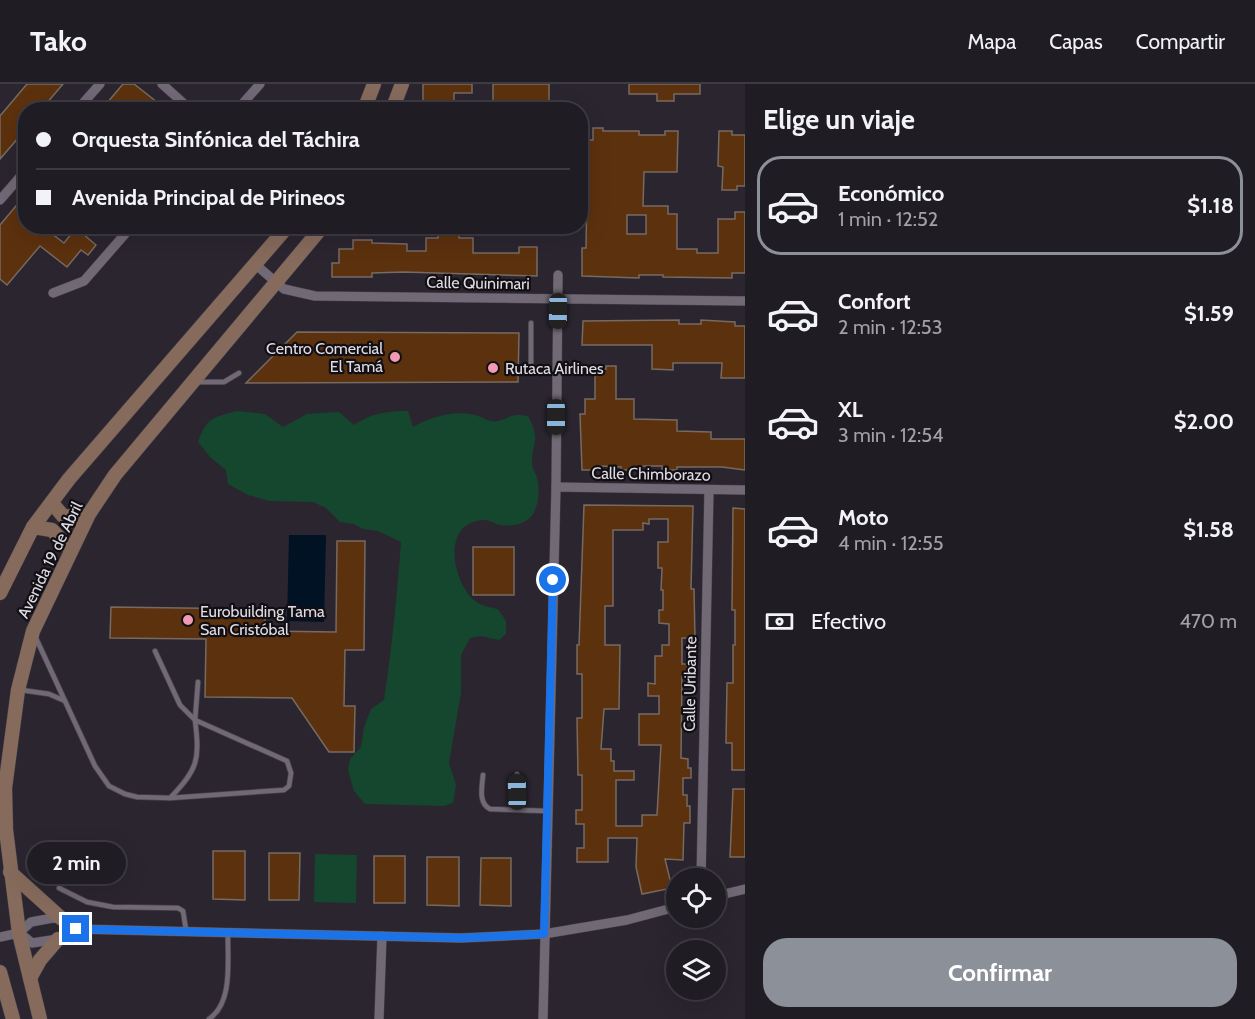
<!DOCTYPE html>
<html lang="es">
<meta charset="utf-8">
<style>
body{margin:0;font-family:Cabin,sans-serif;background:#28252c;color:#f1f3f6;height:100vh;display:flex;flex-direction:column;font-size:22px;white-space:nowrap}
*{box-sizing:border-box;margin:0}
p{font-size:20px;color:#a2a1a6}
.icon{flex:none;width:33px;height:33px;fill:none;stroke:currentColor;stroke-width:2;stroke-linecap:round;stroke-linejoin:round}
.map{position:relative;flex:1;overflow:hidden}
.sheet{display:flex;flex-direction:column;background:#201c24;width:510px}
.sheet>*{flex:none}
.banner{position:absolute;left:18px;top:18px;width:570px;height:132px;border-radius:24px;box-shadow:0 6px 24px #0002,0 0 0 2px #3d3a41;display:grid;align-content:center;height:132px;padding:0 18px;background:#201c24}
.buttons{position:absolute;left:666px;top:784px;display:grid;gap:12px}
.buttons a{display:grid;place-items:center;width:60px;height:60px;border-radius:50%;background:#201c24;box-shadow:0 6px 24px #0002,0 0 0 2px #3d3a41;font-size:30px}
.end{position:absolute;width:27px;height:27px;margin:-14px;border:8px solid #1a73e8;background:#fff;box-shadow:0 0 0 3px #fff}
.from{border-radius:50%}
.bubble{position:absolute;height:42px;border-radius:21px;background:#201c24;box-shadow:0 6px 24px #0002,0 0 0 2px #3d3a41;font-size:20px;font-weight:700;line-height:42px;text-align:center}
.car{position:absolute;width:18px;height:36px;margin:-18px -9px;border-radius:8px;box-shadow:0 0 4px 2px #0007;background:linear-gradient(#222 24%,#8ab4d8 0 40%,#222 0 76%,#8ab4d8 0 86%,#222 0)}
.banner b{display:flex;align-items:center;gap:21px;height:57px;font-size:22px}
.banner b+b{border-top:2px solid #3d3a41}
.banner i{width:15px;height:15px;background:#f1f3f6}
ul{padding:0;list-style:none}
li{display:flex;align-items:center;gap:18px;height:99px;margin:0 12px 9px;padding:0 6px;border:3px solid transparent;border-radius:24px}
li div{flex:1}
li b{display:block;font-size:22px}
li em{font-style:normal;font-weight:700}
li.selected{border-color:#8c9099}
li>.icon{width:54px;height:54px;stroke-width:1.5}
h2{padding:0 18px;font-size:27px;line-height:72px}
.pay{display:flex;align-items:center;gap:15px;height:66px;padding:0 18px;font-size:22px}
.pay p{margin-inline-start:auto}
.cta{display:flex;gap:12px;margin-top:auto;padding:12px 18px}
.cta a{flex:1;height:69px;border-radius:24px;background:#8c9099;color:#fff;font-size:24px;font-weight:700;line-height:69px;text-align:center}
header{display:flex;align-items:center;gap:36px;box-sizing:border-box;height:84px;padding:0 30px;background:#201c24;border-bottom:2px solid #3d3a41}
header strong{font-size:28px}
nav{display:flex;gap:33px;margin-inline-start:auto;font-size:21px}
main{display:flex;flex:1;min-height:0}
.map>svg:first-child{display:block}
</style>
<header>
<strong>Tako</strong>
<nav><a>Mapa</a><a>Capas</a><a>Compartir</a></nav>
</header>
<main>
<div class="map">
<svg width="745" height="935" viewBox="0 0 745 935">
<rect width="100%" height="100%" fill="#2b2530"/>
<g fill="#14472d">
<path d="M237,327L265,330L283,343L307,330L339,328L354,341C371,329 388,327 408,327L413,343C431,333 454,326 475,331C483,333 489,339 498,337C514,333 508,329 528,332C542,359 531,357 532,381C533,385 536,390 537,394C540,403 539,421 533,430C527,440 512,443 500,441C494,440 489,435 483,436C446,439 451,482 465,505C473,519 482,522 498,525L506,537V550L499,556L481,552L470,554L461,571V609L449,679L456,701L453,719L444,722L365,720L354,707L348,686L350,675L361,663L364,643L371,625L384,616C392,563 397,511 401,458L378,447L363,445L354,440L340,438L326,424L313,418L269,417L248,411L228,400L226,386L211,374L198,358C207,333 212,334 237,327Z"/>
<polygon points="315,770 357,771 356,819 314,818"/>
</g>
<polygon fill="#001224" points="289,451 326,451 324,538 287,537"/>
<g fill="#5c310e" stroke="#776a61" stroke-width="1.5" fill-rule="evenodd">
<polygon points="27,0 63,0 41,26 26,26 26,45 0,75 0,32"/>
<polygon points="123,0 134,0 167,26 115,26 107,19"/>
<polygon points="423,0 472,0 472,9 454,9 454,17 423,17"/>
<rect x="493" y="0" width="56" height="26"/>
<polygon points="629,0 700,0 700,10 674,10 674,17 657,17 657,10 629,10"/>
<path d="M593,44H603V47H639V51H665V47H678L677,88H644L643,122H668V130H677V165H697V169H718V135H735V128H745V189H732V194L663,193V191H639V194L582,192V164H586L587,102H580V87H584V56H593ZM627,131H646V150H627Z"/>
<polygon points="719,47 732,47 732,51 745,51 745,102 737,102 737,106 722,106 723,83 718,82"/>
<polygon points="26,110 26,142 50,142 47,146 64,159 76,144 96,161 88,171 81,166 67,183 40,162 7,201 0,195 0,141"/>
<polygon points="438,142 459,142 459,154 473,154 473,169 519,169 519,163 537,163 537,192 404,188 372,189 372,193 332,193 332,179 339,179 339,165 353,165 353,156 372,156 372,159 407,160 407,167 426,167 426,154 438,154"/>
<polygon points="679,236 679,240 701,240 701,236 735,238 735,242 745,242 745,294 721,294 722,279 673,279 673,286 652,285 652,261 582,261 583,237"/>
<polygon points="297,248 519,249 518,298 246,299"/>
<polygon points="606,282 616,282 616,315 634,315 634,335 677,336 677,347 711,348 711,355 745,355 745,386 722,383 677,383 677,386 662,386 662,382 642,382 642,386 621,386 621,383 600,382 600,386 582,386 580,330 585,330 585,315 595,315 595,285 606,285"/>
<path d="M584,421L693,422L691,505H694L695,554H682V580H687V593H682L681,674L688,675V684H691V694H683V711H687V722H690V739H684L683,776L665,775L672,804L642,810L636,783L637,754H608V778H577V764H584V740H576V726H582V691H578L577,634H582V590H577V561H579ZM649,435H668V458H658V484H662L661,506H663V526H659V539L669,540V561H662V572H655V600L648,599V612H659V630H639V661H661L657,731H642V742H616V696H634V687H614V677H611V665H601L604,625H619L620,561H605V522H613V446H643V439L649,440Z"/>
<polygon points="733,424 745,425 745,686 732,686 732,659 726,659 727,599 733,599 733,561 735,561 735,526 732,526"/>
<polygon points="337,457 365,457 364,566 345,566 344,622 355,622 354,668 329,668 292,614 205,613 206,555 110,554 111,523 265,525 265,547 336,548"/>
<rect x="473" y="463" width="41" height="48"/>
<polygon points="733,705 745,705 745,773 730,773"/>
<polygon points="213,767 245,767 245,816 213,815"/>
<polygon points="269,769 300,769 299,816 269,816"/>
<rect x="374" y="772" width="31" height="47"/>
<polygon points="427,773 459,773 459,822 427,821"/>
<polygon points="481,774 511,774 511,822 480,821"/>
</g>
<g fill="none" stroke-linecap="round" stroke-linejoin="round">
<defs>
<g id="service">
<polyline points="531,239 531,284"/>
<polyline points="198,298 224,298 239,289"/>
<polyline points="35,552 95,682 109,702 125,710 137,713 170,714"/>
<polyline points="155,567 180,621 195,636 198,598"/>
<polyline points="21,606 49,610 65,617"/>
<path d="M195,636L287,677L291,689L289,702L284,706L170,714C198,685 200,676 195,636Z"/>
<polyline points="517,690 517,726"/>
<path d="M483,691C482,703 478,719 490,725L547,727"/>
<polyline points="59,804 87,818 113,823 178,824 183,827 186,846"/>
<path d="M209,935C234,918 227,875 228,848"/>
</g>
<g id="minor">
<polyline points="162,0 191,26"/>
<polyline points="77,26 100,0"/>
<polyline points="237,26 260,0"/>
<polyline points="0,116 26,86"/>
<polyline points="256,181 284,205 315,212 745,217"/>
<polyline points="53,209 84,197 132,142"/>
<polyline points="556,403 745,406"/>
<polyline points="701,795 709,406"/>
<polyline points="716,812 745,805"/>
<polyline points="20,849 32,859 58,855 76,845 461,854 544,850 627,836 676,823"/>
<polyline points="0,853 19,849 31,838 53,834 62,835 76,845"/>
<polyline points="379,935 382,852"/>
<polyline points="543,935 556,403 558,191"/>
</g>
<g id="secondary">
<polyline points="364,26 374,0"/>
<polyline points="392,26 402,0"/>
<polyline points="52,419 63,432 86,434"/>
<polyline points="33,443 52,446 71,466"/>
<polyline points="0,509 33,443 69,395 288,142"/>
<polyline points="10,788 62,835"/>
<polyline points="0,888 13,935"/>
<polyline points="30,894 40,876 58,855"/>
<polyline points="40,935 19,849 6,746 5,704 18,606 33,547 89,430 115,391 323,142"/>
</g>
</defs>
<use href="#service" stroke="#49444d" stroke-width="6"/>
<use href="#minor" stroke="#49444d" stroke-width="10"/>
<use href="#secondary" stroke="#49444d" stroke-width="15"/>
<use href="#service" stroke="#716a76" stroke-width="4.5"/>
<use href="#minor" stroke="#716a76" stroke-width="9"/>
<use href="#secondary" stroke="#866b5c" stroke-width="14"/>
</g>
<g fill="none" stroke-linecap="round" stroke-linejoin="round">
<polyline stroke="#1a73e8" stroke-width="8" points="76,845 461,854 544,850 553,496"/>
</g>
<g fill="#f19ab2" stroke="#120f14" stroke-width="2">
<circle cx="395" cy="273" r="6"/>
<circle cx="493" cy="284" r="6"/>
<circle cx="188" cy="536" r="6"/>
</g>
<g text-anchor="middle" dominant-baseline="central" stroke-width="4.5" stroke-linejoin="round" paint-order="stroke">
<g font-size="16" fill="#e0dce3" stroke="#120f14">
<text transform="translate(478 199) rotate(1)">Calle Quinimari</text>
<text transform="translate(651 390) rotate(1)">Calle Chimborazo</text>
<text transform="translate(50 476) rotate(-64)">Avenida 19 de Abril</text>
<text transform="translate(690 600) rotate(-89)">Calle Uribante</text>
</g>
<g font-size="16" fill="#e0dce3" stroke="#120f14" text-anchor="start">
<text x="383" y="264" text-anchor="end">Centro Comercial<tspan x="383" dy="18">El Tamá</tspan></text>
<text x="505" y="284">Rutaca Airlines</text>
<text x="200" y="527">Eurobuilding Tama<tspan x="200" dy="18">San Cristóbal</tspan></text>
</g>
</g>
</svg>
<div class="buttons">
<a><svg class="icon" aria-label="locate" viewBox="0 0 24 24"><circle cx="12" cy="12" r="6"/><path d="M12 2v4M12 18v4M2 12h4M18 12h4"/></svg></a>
<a><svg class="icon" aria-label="layers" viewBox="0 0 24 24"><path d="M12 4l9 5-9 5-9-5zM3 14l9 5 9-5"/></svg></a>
</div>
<i class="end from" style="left:553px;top:496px"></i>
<i class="end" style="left:76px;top:845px"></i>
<div class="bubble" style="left:27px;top:758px;width:99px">2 min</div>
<i class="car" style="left:558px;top:227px;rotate:181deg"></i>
<i class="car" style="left:556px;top:333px;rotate:180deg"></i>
<i class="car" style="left:517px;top:708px;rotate:359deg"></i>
<div class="banner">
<b><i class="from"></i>Orquesta Sinfónica del Táchira</b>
<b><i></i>Avenida Principal de Pirineos</b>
</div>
</div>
<section class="sheet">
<h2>Elige un viaje</h2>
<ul>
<li class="selected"><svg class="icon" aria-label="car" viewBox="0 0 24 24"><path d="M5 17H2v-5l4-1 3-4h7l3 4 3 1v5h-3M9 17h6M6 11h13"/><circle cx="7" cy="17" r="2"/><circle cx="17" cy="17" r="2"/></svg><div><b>Económico</b><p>1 min · 12:52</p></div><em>$1.18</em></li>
<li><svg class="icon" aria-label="car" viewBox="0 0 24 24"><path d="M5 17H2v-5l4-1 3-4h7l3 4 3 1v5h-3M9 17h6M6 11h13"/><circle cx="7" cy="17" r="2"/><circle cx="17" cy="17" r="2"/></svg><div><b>Confort</b><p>2 min · 12:53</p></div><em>$1.59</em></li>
<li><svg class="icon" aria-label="car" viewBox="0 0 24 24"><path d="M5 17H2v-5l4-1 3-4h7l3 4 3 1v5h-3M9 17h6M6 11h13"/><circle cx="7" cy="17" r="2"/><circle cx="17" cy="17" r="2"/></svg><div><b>XL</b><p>3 min · 12:54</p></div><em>$2.00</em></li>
<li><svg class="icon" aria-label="car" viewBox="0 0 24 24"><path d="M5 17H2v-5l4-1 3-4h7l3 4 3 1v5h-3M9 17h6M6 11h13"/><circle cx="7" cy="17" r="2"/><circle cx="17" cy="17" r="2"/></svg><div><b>Moto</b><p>4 min · 12:55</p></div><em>$1.58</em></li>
</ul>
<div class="pay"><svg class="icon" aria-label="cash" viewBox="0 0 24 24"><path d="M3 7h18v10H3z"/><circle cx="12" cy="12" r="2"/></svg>Efectivo<p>470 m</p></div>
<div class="cta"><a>Confirmar</a></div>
</section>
</main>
